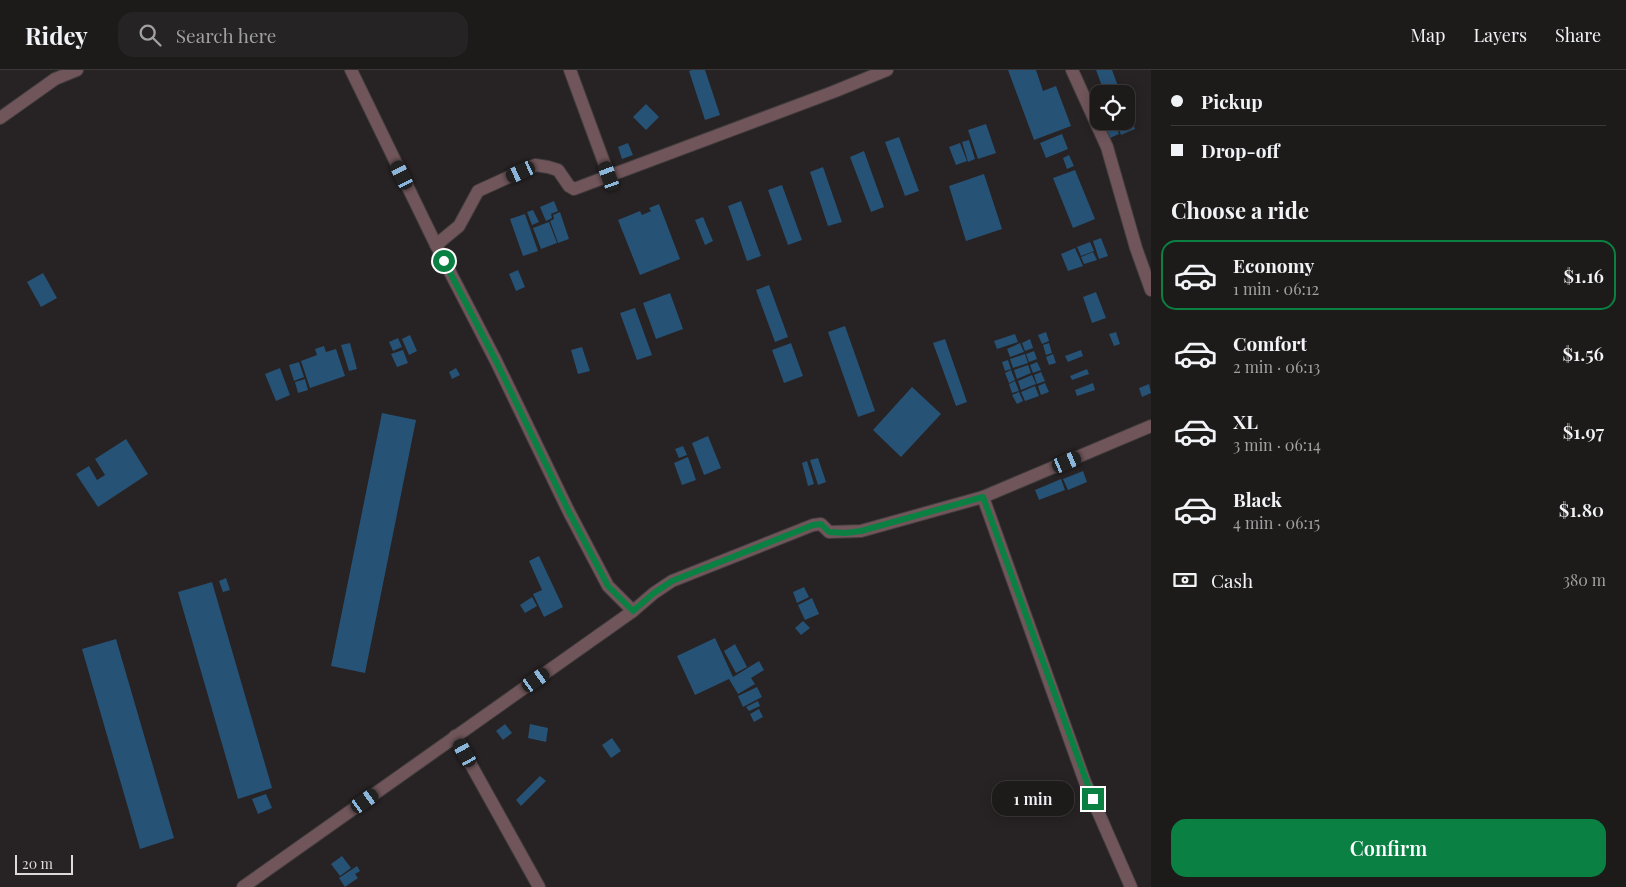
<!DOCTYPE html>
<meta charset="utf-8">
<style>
body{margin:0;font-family:"Playfair Display",serif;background:#252323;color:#f1f3f6;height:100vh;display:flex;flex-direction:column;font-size:19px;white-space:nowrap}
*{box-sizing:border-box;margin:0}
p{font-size:16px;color:#a0a1a2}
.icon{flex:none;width:28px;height:28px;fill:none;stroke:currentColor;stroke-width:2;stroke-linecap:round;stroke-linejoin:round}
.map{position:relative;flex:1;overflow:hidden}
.drawer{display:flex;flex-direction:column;background:#1d1a1a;width:475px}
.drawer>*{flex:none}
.banner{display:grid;align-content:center;height:110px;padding:0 20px;background:#1d1a1a}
.buttons{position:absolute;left:1090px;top:15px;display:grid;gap:10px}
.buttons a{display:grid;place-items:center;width:45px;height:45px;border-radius:10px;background:#1d1a1a;box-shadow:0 2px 12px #0003,0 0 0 1px #3b3839;font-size:25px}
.scale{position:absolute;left:15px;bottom:12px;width:58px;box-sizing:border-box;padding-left:5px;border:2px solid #dedada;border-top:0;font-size:14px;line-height:18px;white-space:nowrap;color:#dedada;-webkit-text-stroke:4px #272223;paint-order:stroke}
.end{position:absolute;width:22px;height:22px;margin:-11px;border:6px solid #0b8043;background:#fff;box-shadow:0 0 0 2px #fff}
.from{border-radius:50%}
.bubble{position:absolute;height:35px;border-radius:15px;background:#1d1a1a;box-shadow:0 2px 12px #0003,0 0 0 1px #3b3839;font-size:16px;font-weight:600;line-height:35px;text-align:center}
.car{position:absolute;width:15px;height:30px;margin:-15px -8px;border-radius:6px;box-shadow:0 0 4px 1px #0007;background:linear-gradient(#222 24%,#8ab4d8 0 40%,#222 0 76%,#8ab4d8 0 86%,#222 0)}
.banner b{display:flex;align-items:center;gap:18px;height:48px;font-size:19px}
.banner b+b{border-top:1px solid #3b3839}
.banner i{width:12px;height:12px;background:#f1f3f6}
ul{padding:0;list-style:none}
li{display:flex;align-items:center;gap:15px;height:70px;margin:0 10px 8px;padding:0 10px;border:2px solid transparent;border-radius:15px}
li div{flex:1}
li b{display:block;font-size:19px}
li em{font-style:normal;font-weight:600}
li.on{border-color:#0b8043}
li>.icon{width:45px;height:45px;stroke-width:1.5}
h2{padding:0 20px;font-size:22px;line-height:60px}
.pay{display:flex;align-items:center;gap:12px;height:55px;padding:0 20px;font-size:19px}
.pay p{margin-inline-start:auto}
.cta{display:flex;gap:10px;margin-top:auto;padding:10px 20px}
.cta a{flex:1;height:58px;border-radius:15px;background:#0b8043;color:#fff;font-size:20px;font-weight:600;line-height:58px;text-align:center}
header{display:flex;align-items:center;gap:30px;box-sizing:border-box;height:70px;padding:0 25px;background:#1d1a1a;border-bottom:1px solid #3b3839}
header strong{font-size:24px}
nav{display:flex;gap:28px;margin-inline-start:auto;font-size:18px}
.search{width:350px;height:45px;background:#252323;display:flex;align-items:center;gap:12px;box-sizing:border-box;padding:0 18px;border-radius:15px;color:#a0a1a2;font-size:19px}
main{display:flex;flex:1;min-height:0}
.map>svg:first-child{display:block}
</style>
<header>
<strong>Ridey</strong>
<div class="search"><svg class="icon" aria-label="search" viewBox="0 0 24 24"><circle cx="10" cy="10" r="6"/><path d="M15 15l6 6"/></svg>Search here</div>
<nav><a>Map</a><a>Layers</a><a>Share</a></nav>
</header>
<main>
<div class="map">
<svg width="1151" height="817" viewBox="0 0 1151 817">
<rect width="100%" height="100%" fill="#272223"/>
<g fill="#265276">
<polygon points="692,0 705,0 720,45 705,50 689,1"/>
<polygon points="1008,0 1036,0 1043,21 1056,16 1071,56 1034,70"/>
<polygon points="1096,0 1112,0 1121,24 1105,24"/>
<polygon points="646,34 659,47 646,60 633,47"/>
<polygon points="1126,37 1135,59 1121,65 1115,51 1126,51"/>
<polygon points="1103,51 1114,51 1119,64 1110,68"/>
<polygon points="986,54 996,83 978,89 968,60"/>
<polygon points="1062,64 1068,79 1046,88 1040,73"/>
<polygon points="899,67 919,121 905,126 885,72"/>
<polygon points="969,70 975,89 968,92 962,72"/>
<polygon points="628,73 633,85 622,89 618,77"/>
<polygon points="960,73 967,91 956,95 949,77"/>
<polygon points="864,81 884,137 871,142 850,87"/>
<polygon points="1069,85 1074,96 1067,99 1063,88"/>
<polygon points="823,97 842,152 828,156 810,102"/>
<polygon points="1075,100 1095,149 1073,158 1053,108"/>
<polygon points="984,104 1002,159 966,171 949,116"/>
<polygon points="782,115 802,170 788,175 768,120"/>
<polygon points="554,131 558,141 551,144 552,148 546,151 540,137"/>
<polygon points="741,131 761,186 747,191 728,136"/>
<polygon points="659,134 680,189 640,205 618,150 640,141 642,145 651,141 649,138"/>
<polygon points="533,140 539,152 532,155 527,142"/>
<polygon points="560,142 569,169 558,173 550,151 554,149 553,145"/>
<polygon points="525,144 538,181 523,186 510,149"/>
<polygon points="703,147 713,171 705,175 695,150"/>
<polygon points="549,152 557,173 541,179 533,158"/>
<polygon points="1101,168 1108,186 1099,189 1093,171"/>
<polygon points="1090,172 1094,181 1081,186 1077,177"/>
<polygon points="1075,178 1083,196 1068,201 1061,184"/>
<polygon points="1093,182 1097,190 1084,194 1081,187"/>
<polygon points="518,200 525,217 516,221 509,204"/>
<polygon points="43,203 57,228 41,237 27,212"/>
<polygon points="769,215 788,267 775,272 756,220"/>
<polygon points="1096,222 1106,248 1092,253 1083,227"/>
<polygon points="670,223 683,259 656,269 643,233"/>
<polygon points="635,238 652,285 637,290 620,243"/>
<polygon points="845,256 875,341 858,347 828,262"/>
<polygon points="1046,262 1049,271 1042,274 1038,265"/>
<polygon points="1116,262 1120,274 1114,276 1109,264"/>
<polygon points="1015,264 1018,272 997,279 994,271"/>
<polygon points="410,265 417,281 409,285 402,269"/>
<polygon points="398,268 402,277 393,281 389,272"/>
<polygon points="945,269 967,332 956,336 933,273"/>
<polygon points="1030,269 1033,278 1025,281 1022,273"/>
<polygon points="350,273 357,299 349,301 341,275"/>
<polygon points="791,273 803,306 784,313 772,280"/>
<polygon points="1020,273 1024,282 1010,287 1007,279"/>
<polygon points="1049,273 1052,283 1046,285 1043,275"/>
<polygon points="324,276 326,282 336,279 345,306 310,318 301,291 317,285 315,279"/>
<polygon points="582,277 590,301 578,304 571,280"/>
<polygon points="403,280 408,293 397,297 391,284"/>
<polygon points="1081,280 1083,286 1068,292 1065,286"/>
<polygon points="1034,281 1037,289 1029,292 1026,284"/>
<polygon points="1025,284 1028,293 1013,298 1010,289"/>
<polygon points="1053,284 1056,293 1049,295 1046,287"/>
<polygon points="1008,290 1011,299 1005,301 1002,292"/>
<polygon points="299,292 304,307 294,311 289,295"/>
<polygon points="1037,292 1041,300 1033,303 1030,295"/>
<polygon points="1028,295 1031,303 1017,309 1014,300"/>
<polygon points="280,298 290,325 276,331 265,304"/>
<polygon points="456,298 460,305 452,309 449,302"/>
<polygon points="1087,299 1089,304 1072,310 1070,306"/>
<polygon points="1011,300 1015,310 1009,313 1005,303"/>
<polygon points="1041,302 1045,311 1037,314 1034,305"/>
<polygon points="1032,305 1036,314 1021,320 1018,311"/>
<polygon points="305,309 308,320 298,323 295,312"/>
<polygon points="1015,311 1019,321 1012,323 1009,314"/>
<polygon points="1045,313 1049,322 1041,325 1038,316"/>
<polygon points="1093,313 1095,320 1077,326 1075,320"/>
<polygon points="1149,314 1151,323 1142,327 1139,318"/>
<polygon points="1035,316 1039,326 1025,331 1021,322"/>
<polygon points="912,317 941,344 901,387 873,360"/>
<polygon points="1019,322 1023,331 1017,334 1012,325"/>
<polygon points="382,343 416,350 365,603 331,596"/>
<polygon points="708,366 721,398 704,405 692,373"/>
<polygon points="126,369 148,404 98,437 76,404 89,396 97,410 105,405 95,389"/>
<polygon points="683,376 687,385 679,388 675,379"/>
<polygon points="688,387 696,410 682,415 674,393"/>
<polygon points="818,388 826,412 818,415 810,390"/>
<polygon points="807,391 814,414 808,416 802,393"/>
<polygon points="1083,401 1087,412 1068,420 1063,409"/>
<polygon points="1061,409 1065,420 1039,430 1035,420"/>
<polygon points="539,486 563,537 544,547 533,524 542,520 529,491"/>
<polygon points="226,508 230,520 223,522 219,511"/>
<polygon points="212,512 272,718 238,729 178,522"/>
<polygon points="804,517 809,527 797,533 793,522"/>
<polygon points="532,527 537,536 525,543 520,535"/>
<polygon points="812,528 819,544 805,550 798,535"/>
<polygon points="803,551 810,558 801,565 795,558"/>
<polygon points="715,568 733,607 759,591 764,600 751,608 755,614 738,624 729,609 695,625 677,586"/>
<polygon points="116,569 174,768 140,779 82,579"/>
<polygon points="735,574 747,597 736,603 724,581"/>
<polygon points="757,617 762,627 743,637 738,626"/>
<polygon points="758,631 760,636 749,641 746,637"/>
<polygon points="759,639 763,647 754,652 750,644"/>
<polygon points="505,654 512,663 503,670 496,661"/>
<polygon points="530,654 548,658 546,672 528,668"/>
<polygon points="612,668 621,681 611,688 602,675"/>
<polygon points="540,706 546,711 521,736 516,730"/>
<polygon points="266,724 272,738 258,744 252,729"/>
<polygon points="342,786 351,798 340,806 331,794"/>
<polygon points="357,796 360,801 355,804 358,808 345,817 339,808"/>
</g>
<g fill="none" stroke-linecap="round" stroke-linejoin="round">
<defs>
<g id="minor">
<polyline points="351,0 436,175 496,291 569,442 608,516 633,541"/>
<polyline points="570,0 609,106"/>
<polyline points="1072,0 1107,77 1136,178 1151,220"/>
<polyline points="0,48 55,9 77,0"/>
<polyline points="436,175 459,156 478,121 535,95 548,97 558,100 569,116 574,119 833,22 887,0"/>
<polyline points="983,427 1085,712 1131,817"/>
<polyline points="455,666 539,817"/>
<polyline points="243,817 633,541 654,523 672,511 813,455 821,454 829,462 861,461 983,427 1151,356"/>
</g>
</defs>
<use href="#minor" stroke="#413c3d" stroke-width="14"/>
<use href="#minor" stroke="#70565a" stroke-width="12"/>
</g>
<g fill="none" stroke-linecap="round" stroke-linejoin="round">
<polyline stroke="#0b8043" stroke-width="6" points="444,191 496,291 569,442 608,516 633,541 654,523 672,511 813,455 821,454 829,462 845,463 861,461 983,427 1093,729"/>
</g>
</svg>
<div class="buttons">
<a><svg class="icon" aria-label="locate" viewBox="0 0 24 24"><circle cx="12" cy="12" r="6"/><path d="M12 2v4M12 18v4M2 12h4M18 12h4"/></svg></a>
</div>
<div class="scale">20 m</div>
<i class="end from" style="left:444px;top:191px"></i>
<i class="end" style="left:1093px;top:729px"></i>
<div class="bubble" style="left:992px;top:711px;width:82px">1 min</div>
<i class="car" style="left:521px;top:102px;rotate:245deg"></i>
<i class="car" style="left:402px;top:105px;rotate:334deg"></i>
<i class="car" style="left:609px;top:106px;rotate:340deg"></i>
<i class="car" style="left:1067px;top:392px;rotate:67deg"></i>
<i class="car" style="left:536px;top:610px;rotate:55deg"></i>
<i class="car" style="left:465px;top:683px;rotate:331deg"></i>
<i class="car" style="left:365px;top:731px;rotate:55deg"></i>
</div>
<section class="drawer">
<div class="banner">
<b><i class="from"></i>Pickup</b>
<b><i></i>Drop-off</b>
</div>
<h2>Choose a ride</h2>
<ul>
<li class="on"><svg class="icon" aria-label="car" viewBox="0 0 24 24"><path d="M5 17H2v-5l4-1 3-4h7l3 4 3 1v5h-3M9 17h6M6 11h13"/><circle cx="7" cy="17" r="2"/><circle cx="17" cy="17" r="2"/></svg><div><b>Economy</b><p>1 min · 06:12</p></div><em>$1.16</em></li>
<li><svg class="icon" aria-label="car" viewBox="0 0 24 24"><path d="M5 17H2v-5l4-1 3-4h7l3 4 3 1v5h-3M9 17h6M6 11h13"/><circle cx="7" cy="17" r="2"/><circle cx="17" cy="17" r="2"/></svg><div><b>Comfort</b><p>2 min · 06:13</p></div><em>$1.56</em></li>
<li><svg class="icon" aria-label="car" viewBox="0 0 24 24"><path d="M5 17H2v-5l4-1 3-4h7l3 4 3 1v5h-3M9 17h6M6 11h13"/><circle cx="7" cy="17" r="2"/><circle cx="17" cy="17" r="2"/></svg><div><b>XL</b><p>3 min · 06:14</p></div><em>$1.97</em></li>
<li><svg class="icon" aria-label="car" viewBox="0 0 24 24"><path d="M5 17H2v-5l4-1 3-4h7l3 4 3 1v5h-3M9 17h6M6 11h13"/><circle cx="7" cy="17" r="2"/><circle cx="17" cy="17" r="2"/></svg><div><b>Black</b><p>4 min · 06:15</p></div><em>$1.80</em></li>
</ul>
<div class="pay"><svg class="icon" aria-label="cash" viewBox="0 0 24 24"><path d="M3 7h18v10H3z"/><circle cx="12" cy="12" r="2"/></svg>Cash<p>380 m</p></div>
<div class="cta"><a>Confirm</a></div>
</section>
</main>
